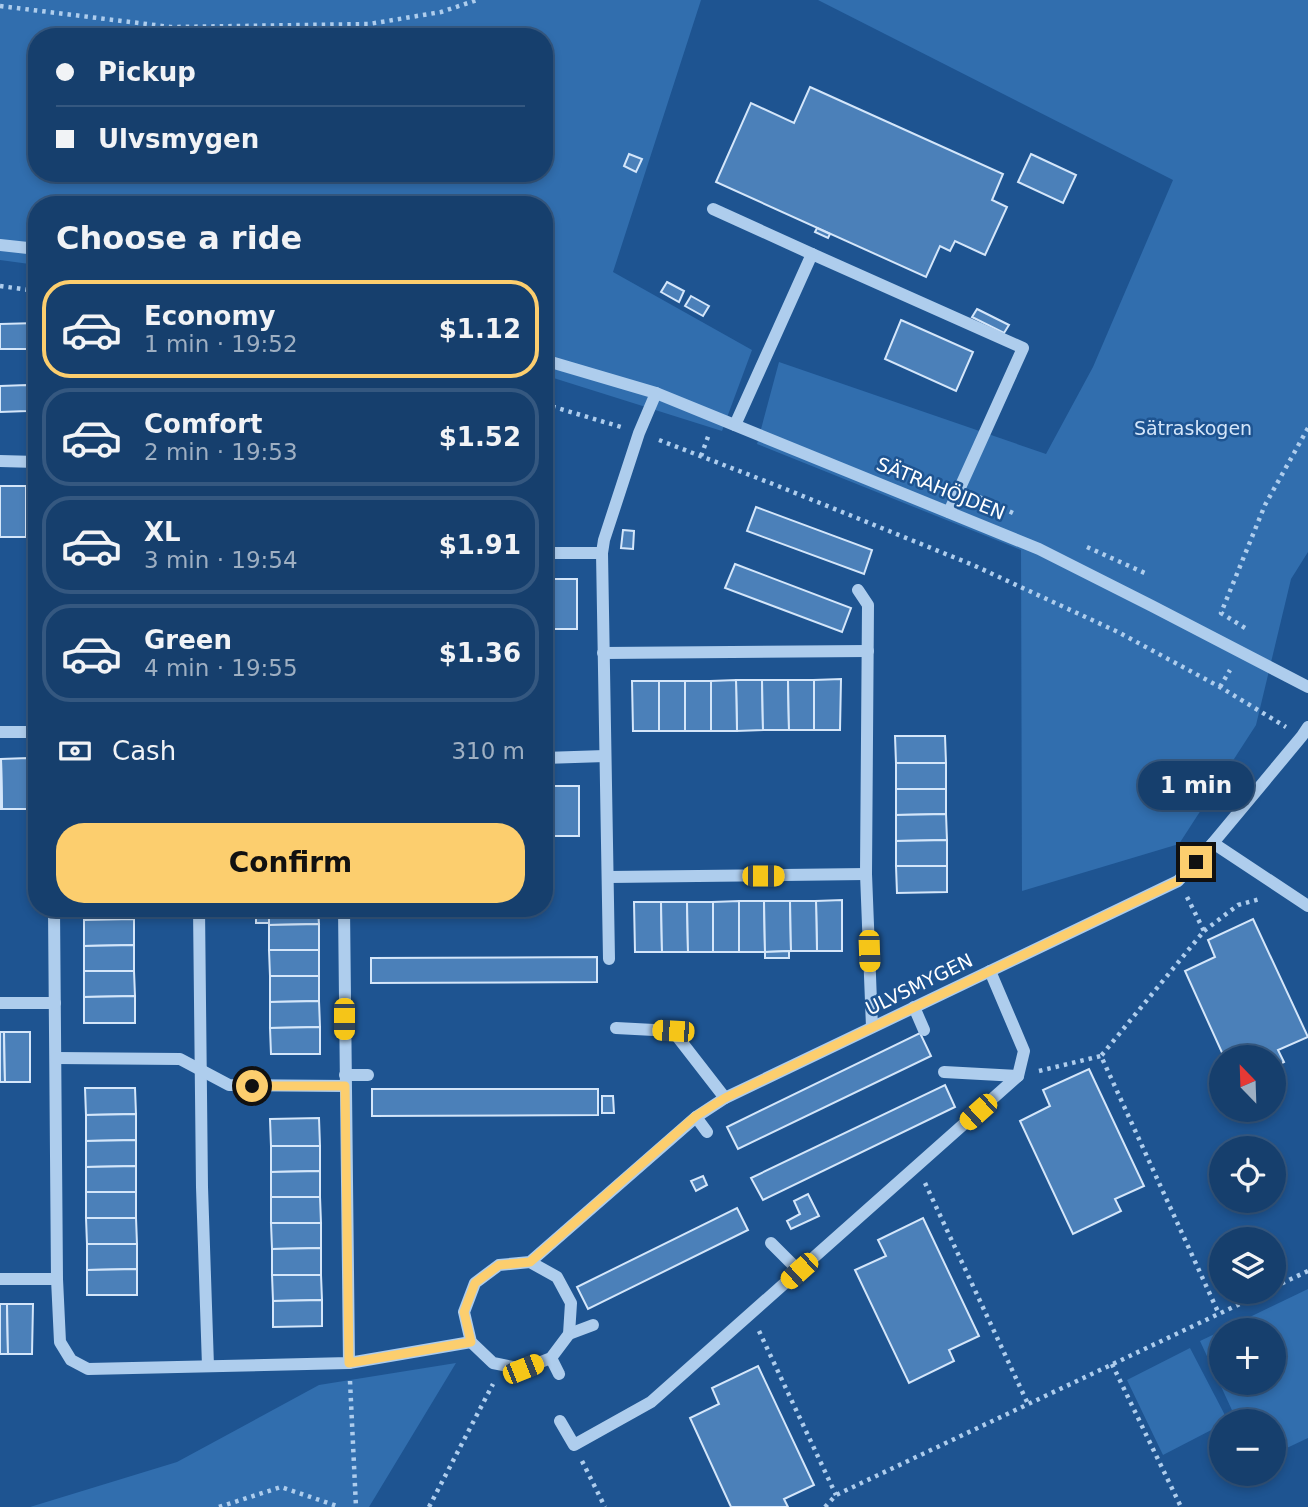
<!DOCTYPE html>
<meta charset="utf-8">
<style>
body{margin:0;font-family:"DejaVu Sans",sans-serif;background:#234a75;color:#f1f3f6;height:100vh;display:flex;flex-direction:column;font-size:26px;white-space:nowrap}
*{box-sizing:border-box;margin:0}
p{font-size:23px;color:#9eafc2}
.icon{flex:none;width:38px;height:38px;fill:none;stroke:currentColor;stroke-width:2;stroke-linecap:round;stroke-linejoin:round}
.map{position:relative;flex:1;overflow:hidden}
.side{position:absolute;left:28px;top:196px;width:525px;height:721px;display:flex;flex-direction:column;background:#163f6d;border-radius:28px;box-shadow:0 4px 10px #0003,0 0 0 2px #355880}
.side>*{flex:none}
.hud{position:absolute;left:28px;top:28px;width:525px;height:154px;border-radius:28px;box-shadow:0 4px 10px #0003,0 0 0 2px #355880;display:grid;align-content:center;height:154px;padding:0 28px;background:#163f6d}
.needle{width:46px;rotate:337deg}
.controls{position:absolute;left:1209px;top:1045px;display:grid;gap:14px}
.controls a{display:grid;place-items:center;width:77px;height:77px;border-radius:50%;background:#163f6d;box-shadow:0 4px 10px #0003,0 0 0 2px #355880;font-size:35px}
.end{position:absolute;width:32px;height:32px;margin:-16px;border:9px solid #fcce6e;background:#111;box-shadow:0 0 0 4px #111}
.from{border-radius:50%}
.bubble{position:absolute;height:49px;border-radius:24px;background:#163f6d;box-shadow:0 4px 10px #0003,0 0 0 2px #355880;font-size:23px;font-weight:800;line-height:49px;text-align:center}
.car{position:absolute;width:21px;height:42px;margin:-21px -10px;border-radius:9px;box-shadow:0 0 5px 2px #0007;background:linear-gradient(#f5c518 24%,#345 0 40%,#f5c518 0 76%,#345 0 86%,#f5c518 0)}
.hud b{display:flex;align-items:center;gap:24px;height:66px;font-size:26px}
.hud b+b{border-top:2px solid #355880}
.hud i{width:18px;height:18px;background:#f1f3f6}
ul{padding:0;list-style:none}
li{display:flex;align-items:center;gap:21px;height:98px;margin:0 14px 10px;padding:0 14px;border:4px solid #355880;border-radius:28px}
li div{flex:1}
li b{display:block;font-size:26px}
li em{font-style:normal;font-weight:800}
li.active{border-color:#fcce6e}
li>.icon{width:63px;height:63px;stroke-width:1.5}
h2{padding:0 28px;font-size:32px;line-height:84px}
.pay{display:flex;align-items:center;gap:18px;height:77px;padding:0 28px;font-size:26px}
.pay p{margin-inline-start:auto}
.button{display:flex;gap:14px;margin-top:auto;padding:14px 28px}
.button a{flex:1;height:80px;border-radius:28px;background:#fcce6e;color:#111;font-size:28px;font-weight:800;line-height:80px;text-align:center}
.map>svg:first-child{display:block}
</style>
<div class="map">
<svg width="1308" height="1507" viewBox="0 0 1308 1507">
<rect width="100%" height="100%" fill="#1e5491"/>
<g fill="#316eae" fill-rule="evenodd">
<path d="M0,0H701L613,272L752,350L722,431L544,375V205H37V265L0,260ZM37,37H544V173H37Z"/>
<polygon points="818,0 1308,0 1308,552 1291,579 1256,725 1179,844 1022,891 1021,550 757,444 779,362 1046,454 1093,367 1173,180"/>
<polygon points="1308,1289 1308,1438 1274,1454 1274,1421 1237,1421 1200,1341 1221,1331 1222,1382 1274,1382 1274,1330 1223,1330"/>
<polygon points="1190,1348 1228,1421 1222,1421 1221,1425 1163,1455 1127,1380"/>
<polygon points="456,1363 369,1507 30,1507 177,1462 319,1385"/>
</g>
<g fill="#4b80b9" stroke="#d4e6fa" stroke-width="2">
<polygon points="810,87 1003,174 992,200 1007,207 985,255 955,241 950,251 940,246 926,277 716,182 751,103 794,123"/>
<polygon points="629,154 642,159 636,172 624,166"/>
<polygon points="1031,154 1076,175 1063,203 1018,182"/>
<polygon points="817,228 830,234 828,238 815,232"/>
<polygon points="667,282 684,291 679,302 661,292"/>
<polygon points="691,296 709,306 703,316 685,306"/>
<polygon points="977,309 1009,325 1004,333 972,317"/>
<polygon points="901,320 973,352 956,391 885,359"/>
<polygon points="37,323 37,349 0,349 0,324"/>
<polygon points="27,385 27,411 0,412 0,386"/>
<rect x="0" y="486" width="26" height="51"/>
<polygon points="756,507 872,550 864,574 747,531"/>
<polygon points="623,530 634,531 633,549 621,548"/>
<polygon points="735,564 851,608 842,632 725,588"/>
<polygon points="544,579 550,579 551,629 544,629"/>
<polygon points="550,579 577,579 577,629 551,629"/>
<polygon points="841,679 840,730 814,730 814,680"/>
<polygon points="736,680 762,680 763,730 737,731"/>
<polygon points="736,680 737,731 711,731 711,681"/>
<polygon points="762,680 788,680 789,730 763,730"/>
<polygon points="788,680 814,680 814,730 789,730"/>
<polygon points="632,681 659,681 659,731 633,731"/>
<rect x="659" y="681" width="26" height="50"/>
<rect x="685" y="681" width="26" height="50"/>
<polygon points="895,736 945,736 946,763 896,763"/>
<polygon points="28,758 29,809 2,809 1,759"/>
<polygon points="0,759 1,759 2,809 0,809"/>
<rect x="896" y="763" width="50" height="26"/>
<polygon points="544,786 552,786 553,836 544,836"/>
<polygon points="552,786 579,786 579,836 553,836"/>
<polygon points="896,789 946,789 946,814 896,815"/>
<polygon points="946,814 947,840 896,841 896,815"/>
<polygon points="947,840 947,866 896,866 896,841"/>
<polygon points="896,866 947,866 947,892 897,893"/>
<polygon points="842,900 842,951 817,951 816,901"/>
<polygon points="739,901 764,901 765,952 739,952"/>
<polygon points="739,901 739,952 713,952 713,902"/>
<polygon points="764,901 790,901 791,951 765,952"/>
<polygon points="790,901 816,901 817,951 791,951"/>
<polygon points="634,902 661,902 662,952 635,952"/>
<polygon points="661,902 687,902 688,952 662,952"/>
<polygon points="687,902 713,902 713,952 688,952"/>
<polygon points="84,908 134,908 134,919 84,920"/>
<rect x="256" y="908" width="13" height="15"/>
<polygon points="269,908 318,908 319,924 269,925"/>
<polygon points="134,919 134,945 84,946 84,920"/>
<polygon points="1253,919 1308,1037 1278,1050 1284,1062 1274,1067 1274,1057 1224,1057 1185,971 1215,957 1208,940"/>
<polygon points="319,924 319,950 269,950 269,925"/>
<polygon points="134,945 134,971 84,971 84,946"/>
<polygon points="269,950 319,950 319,976 270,976"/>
<polygon points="789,951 789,958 765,958 765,952"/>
<polygon points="597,957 597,982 371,983 371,958"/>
<polygon points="84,971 134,971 135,996 84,997"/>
<polygon points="270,976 319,976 319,1001 270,1002"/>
<polygon points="135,996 135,1023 84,1023 84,997"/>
<polygon points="319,1001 320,1027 270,1028 270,1002"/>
<polygon points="320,1027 320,1054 271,1054 270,1028"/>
<polygon points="0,1032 4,1032 5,1082 0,1082"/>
<polygon points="4,1032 30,1032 30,1082 5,1082"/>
<polygon points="920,1033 931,1056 738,1149 727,1127"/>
<polygon points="1089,1069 1144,1186 1115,1199 1121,1211 1073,1234 1020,1121 1050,1106 1043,1090"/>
<polygon points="945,1085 955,1107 763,1200 751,1178"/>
<polygon points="85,1088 135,1088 136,1114 86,1115"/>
<polygon points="372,1089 598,1089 598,1115 372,1116"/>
<polygon points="602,1096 613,1096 614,1113 602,1113"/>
<polygon points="136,1114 136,1140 86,1141 86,1115"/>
<polygon points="319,1118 320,1146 271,1146 270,1119"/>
<polygon points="136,1140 136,1166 86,1167 86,1141"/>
<polygon points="271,1146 320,1146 320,1171 271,1172"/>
<polygon points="136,1166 136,1192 86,1192 86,1167"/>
<polygon points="320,1171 320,1197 271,1197 271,1172"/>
<polygon points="703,1176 707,1185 696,1191 691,1181"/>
<rect x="86" y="1192" width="50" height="26"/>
<polygon points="808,1194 819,1216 791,1229 787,1221 800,1214 794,1201"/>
<polygon points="271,1197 320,1197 321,1223 271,1223"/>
<polygon points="737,1208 748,1230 588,1309 577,1287"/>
<polygon points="86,1218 136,1218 137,1244 87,1244"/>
<polygon points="923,1218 979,1336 949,1350 954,1361 909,1383 855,1270 886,1256 878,1240"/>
<polygon points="271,1223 321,1223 321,1248 272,1249"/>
<polygon points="87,1244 137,1244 137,1269 87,1270"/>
<polygon points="321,1248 321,1275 272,1275 272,1249"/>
<polygon points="137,1269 137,1295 87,1295 87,1270"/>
<polygon points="272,1275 321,1275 322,1300 273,1301"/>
<polygon points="322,1300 322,1326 273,1327 273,1301"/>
<polygon points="0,1304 7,1304 8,1354 0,1354"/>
<polygon points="7,1304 33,1304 32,1354 8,1354"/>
<polygon points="758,1366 814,1485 784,1499 788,1507 731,1507 690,1418 719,1404 712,1388"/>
</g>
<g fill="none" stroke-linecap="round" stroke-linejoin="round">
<g stroke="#aecded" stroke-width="4.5" stroke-dasharray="3.5 5" stroke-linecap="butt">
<polyline points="0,6 171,27 369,24 441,12 477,0"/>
<polyline points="0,286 37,291"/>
<polyline points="544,404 621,427"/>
<polyline points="659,440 773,484 973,565 1118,632 1220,687 1286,727"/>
<polyline points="701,456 709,434"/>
<polyline points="979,497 1015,514"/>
<polyline points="1087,547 1147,574"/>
<polyline points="1245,628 1221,613 1265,505 1308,428"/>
<polyline points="1220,687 1230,670"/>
<polyline points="1187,897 1204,931 1101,1056 1219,1314"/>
<polyline points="1204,931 1238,905 1260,899"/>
<polyline points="1039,1071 1101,1056"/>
<polyline points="925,1183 1028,1404"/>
<polyline points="1274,1287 1308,1271"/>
<polyline points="759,1331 836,1495"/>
<polyline points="1112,1364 1181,1507"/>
<polyline points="350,1381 356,1507"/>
<polyline points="582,1461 605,1507"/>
<polyline points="219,1507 281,1487 340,1507"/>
<polyline points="429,1507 493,1384"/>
<polyline points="825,1507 836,1495 1265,1292"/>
</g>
<g stroke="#aecded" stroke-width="12">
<polyline points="713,209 812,254"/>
<polyline points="0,245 37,249"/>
<polyline points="544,360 656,393 1039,549 1152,606 1308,687"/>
<polyline points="735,425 812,254 1023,348 949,512"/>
<polyline points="0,461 37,462"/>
<polyline points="544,553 602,553"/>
<polyline points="858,590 868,605 866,874 872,1027"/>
<polyline points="603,653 868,651"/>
<polyline points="0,732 37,732"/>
<polyline points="544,758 605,756"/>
<polyline points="1213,843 1308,906"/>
<polyline points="609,877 866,874"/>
<polyline points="54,908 57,1279"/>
<polyline points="199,908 202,1187 208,1366"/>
<polyline points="609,959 602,553 604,540 639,433 656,393"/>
<polyline points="0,1003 55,1003"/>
<polyline points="914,1007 924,1030"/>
<polyline points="616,1028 673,1031 725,1098"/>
<polyline points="56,1058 180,1059 229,1085 345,1086"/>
<polyline points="944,1072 1018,1076"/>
<polyline points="345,1075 368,1075"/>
<polyline points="696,1117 707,1132"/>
<polyline points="771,1243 799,1271"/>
<polyline points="530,1262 557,1277 571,1303 569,1334 551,1358 523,1369 493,1363 471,1342 464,1312 475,1283 499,1265 530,1262 696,1117 725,1098 1178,881 1213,843 1302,736 1308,727"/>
<polyline points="0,1279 57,1279 60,1342 71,1360 88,1369 349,1363 344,908"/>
<polyline points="569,1334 593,1325"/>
<polyline points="551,1358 559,1374"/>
<polyline points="349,1363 471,1342"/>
<polyline points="560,1421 574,1445 651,1402 1018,1076 1024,1051 990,971"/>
</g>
</g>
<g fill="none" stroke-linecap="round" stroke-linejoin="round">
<polyline stroke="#fcce6e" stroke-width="9" points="252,1086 345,1086 349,1363 471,1342 464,1312 475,1283 499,1265 530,1262 696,1116 725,1098 1178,881 1196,862"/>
</g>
<g text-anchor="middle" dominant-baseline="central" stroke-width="5" stroke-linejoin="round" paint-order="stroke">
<g font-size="19" fill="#d4e6fa" stroke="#1e5491">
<text x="1193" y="428">Sätraskogen</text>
</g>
<g font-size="19" fill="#fff" stroke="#1e5491">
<text transform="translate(941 488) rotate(22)">SÄTRAHÖJDEN</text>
<text transform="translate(919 984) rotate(-26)">ULVSMYGEN</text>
</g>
</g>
</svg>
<div class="controls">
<a><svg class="needle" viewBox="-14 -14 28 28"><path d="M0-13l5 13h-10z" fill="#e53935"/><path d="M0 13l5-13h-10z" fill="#9eafc2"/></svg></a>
<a><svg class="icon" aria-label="locate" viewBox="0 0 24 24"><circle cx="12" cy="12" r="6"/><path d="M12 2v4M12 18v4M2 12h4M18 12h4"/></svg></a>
<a><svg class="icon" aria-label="layers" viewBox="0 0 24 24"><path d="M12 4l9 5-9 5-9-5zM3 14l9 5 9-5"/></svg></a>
<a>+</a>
<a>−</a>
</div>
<i class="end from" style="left:252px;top:1086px"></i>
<i class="end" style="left:1196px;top:862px"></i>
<div class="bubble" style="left:1138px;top:761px;width:116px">1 min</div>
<i class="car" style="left:763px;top:876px;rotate:90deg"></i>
<i class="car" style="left:869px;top:951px;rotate:178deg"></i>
<i class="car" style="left:344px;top:1019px;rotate:180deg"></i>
<i class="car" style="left:673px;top:1031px;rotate:273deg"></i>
<i class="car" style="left:978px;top:1112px;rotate:228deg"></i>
<i class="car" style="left:799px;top:1271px;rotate:228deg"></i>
<i class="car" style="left:523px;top:1369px;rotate:68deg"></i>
<div class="hud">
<b><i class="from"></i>Pickup</b>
<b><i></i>Ulvsmygen</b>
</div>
<section class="side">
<h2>Choose a ride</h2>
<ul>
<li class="active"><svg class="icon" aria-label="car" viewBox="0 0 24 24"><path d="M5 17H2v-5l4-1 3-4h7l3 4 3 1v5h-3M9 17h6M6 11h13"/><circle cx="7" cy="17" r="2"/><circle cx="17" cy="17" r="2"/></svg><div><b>Economy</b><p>1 min · 19:52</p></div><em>$1.12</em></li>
<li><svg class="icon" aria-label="car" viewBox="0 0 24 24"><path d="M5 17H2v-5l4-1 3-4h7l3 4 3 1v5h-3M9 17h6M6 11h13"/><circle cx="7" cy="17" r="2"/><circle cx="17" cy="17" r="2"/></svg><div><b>Comfort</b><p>2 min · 19:53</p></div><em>$1.52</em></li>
<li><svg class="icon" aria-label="car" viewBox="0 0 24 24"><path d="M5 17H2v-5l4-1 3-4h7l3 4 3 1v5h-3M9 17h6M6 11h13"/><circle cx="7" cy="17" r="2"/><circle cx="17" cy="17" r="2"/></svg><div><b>XL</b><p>3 min · 19:54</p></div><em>$1.91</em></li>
<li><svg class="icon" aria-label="car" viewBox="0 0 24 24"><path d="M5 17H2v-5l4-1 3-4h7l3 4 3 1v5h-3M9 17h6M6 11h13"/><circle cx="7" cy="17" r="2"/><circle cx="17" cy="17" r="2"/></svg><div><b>Green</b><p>4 min · 19:55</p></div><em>$1.36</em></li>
</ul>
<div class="pay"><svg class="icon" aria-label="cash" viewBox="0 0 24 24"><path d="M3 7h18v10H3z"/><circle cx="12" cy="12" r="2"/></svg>Cash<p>310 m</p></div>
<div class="button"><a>Confirm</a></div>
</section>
</div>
